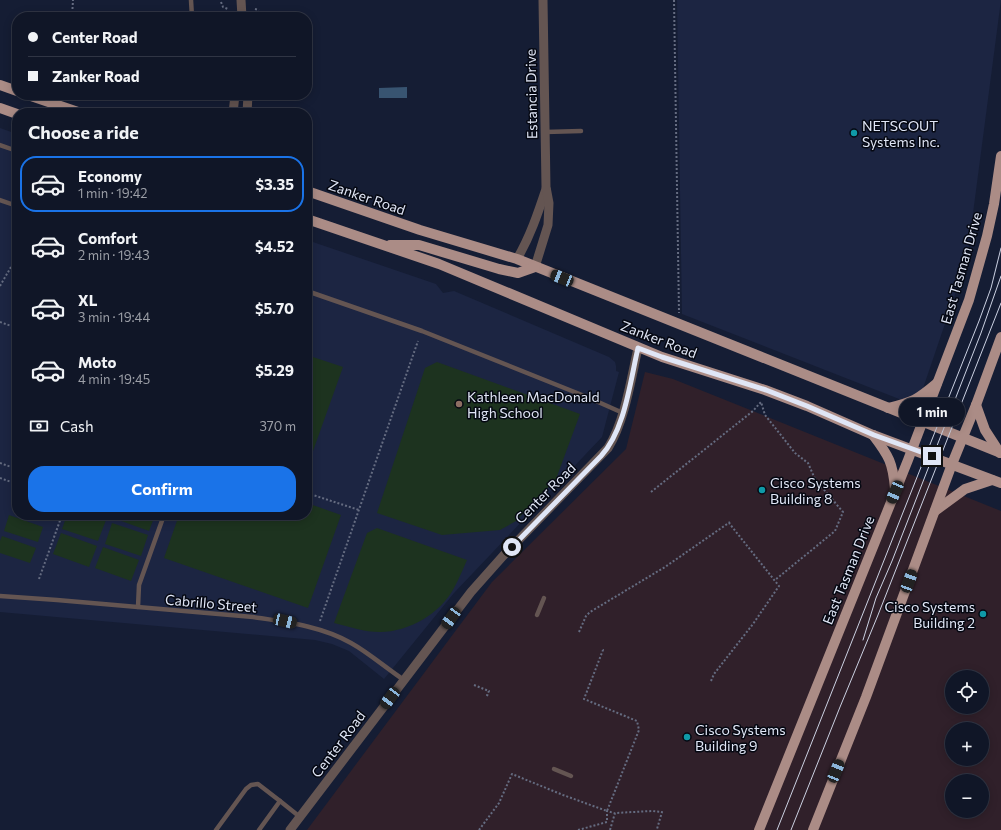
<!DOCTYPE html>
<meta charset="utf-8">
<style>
body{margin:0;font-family:Commissioner,sans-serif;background:#191f2f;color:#f1f3f6;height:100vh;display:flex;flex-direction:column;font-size:15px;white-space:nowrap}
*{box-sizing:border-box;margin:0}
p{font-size:13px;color:#9c9fa7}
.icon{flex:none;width:22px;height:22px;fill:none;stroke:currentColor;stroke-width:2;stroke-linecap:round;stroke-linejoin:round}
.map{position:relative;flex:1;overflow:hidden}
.sheet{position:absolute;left:12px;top:108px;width:300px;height:412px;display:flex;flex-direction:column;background:#101627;border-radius:16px;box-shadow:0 2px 10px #0003,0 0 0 1px #303544}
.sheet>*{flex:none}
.banner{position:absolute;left:12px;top:12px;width:300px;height:88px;border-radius:16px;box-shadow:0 2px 10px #0003,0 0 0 1px #303544;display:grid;align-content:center;height:88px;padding:0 16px;background:#101627}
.tools{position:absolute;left:945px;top:670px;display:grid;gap:8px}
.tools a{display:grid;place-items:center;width:44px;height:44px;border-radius:50%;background:#101627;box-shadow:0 2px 10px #0003,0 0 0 1px #303544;font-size:20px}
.end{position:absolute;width:18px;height:18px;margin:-9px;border:5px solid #e0e6f6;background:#111;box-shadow:0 0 0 2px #111}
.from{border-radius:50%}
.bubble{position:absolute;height:28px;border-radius:14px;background:#101627;box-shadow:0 2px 10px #0003,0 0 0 1px #303544;font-size:13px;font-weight:700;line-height:28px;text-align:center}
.car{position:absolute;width:12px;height:24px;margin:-12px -6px;border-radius:5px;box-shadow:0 0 3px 1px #0007;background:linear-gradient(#222 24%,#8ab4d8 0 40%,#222 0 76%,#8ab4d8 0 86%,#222 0)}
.banner b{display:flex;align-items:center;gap:14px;height:38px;font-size:15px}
.banner b+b{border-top:1px solid #303544}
.banner i{width:10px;height:10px;background:#f1f3f6}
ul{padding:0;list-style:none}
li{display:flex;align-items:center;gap:12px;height:56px;margin:0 8px 6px;padding:0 8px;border:2px solid transparent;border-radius:16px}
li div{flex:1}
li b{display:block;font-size:15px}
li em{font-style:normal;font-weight:700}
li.active{border-color:#1a73e8}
li>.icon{width:36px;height:36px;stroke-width:1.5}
h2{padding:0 16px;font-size:18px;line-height:48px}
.pay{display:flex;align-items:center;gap:10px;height:44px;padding:0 16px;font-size:15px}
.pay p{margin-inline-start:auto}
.primary-button{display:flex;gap:8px;margin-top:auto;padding:8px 16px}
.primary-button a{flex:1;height:46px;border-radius:16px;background:#1a73e8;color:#fff;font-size:16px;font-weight:700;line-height:46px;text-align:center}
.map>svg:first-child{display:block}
</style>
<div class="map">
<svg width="1001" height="830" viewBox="0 0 1001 830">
<rect width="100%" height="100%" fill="#151d34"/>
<path fill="#30202a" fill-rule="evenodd" d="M645,372L673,379L1001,511V830H307L492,582L626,449ZM952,677H982V707H952ZM952,729H982V759H952ZM952,781H982V811H952Z"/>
<g fill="#1c2542">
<polygon points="677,0 1001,0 967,259 917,406 682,314"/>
<polygon points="0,128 17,134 17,515 307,515 307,240 436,284 443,293 454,291 609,357 615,362 616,366 616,371 619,372 602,437 454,593 384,679 349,651 332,644 315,640 0,612"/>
</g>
<g fill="#1d331f">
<polygon points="307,355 343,367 313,451 307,449"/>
<polygon points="437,362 580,414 556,479 516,521 500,530 442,535 377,513 425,368"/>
<polygon points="307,503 341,515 308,608 164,558 179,515 307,515"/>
<polygon points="9,515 43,527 38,542 4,531"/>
<polygon points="67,515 91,515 106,520 98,541 62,529"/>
<polygon points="114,515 155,515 149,531 113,518"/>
<polygon points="112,523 148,535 141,556 105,544"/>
<path d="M377,528L467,560C463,569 459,579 454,588C441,613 409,632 380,632C364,632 350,627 334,623L367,533Z"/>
<polygon points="61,533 97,546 89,567 53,554"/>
<polygon points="2,536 36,548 30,563 0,553 0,541"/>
<polygon points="103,547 139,560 131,581 95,568"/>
</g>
<polygon fill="#385471" points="407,87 407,98 379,98 379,88"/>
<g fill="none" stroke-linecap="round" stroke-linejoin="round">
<g stroke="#656c81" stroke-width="2" stroke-dasharray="2 2" stroke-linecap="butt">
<polyline points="674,0 679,313"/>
<polyline points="221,2 223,7 228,9"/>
<polyline points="255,9 259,10"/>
<polyline points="72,17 73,0"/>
<polyline points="0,286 15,260 17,254"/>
<polyline points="0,322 17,328"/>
<polyline points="0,463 17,469"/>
<polyline points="0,478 17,484"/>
<polyline points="651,492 753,411 761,402 765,415 795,453 808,463 815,479 843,512 835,531 775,580"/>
<polyline points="307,493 359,510"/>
<polyline points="39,579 62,515"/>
<polyline points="320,621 418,341"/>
<polyline points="579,632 586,616 590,612 665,567 730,522"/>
<polyline points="711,681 714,674 753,624 779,586 729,523"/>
<polyline points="474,685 489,691 487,695 489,696"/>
<polyline points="479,830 499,803 512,774 563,795 607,811 639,730 637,721 584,699 603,650 601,649"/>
<polyline points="578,830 607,822 607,811 614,813"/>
<polyline points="610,830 615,813 652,811 662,812 657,829"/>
</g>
<g stroke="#645552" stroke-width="4.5">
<polyline points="191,0 192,17"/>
<polyline points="545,132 581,131"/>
<polyline points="0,145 17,151"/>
<polyline points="0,200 17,206"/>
<polyline points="307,291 422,331 587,397 623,413"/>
<path d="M0,596L57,600L253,617C286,622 321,626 351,643C369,653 386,668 404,680"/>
<polyline points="138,607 139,585 164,515"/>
<polyline points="537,615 544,598"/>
<polyline points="554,769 571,776"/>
<polyline points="280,801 300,817"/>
<polyline points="216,830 246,789 251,785 258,784 280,801 259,830"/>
</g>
<g stroke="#645552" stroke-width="9">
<polyline points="241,0 242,17"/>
<polyline points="233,113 235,95"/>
<polyline points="247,113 248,95"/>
<path d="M517,259C530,237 538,213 546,189"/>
<polyline points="535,267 548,225 549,203 546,187 543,0"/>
<path d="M290,830L471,592L503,556L608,448C625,421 631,379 638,348"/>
</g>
<g stroke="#ab8c86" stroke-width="10">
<polyline points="0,85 17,91"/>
<polyline points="28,95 81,113"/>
<polyline points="0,108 17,114"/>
<polyline points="307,191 420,230 517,259 1001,453"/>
<polyline points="307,219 439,264 662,357 765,390 807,406 873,435 1001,483"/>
<polyline points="390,245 419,245 499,269 518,273 535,267"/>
<polyline points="976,405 985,430 1000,453"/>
<path d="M888,408C913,402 917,400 937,383"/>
<path d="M873,435C889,456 893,463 895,489"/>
<polyline points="935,511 965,489 992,480"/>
<polyline points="759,830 908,460 969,300 987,236 994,204 1001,156"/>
<polyline points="813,830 866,697 952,464 976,405 1001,337"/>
</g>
<g stroke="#cbd1e2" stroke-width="1">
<polyline points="863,640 876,598 892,561 981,333 1001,276"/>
<polyline points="777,830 979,321 991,288 1001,248"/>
<polyline points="791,830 840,707 878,615 1001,303"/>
</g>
</g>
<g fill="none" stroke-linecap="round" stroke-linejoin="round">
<path stroke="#e0e6f6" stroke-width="5" d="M512,547L601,456C625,430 630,382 638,348L662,357L766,390L807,406L874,435L932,456"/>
</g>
<g fill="#0f9aa8" stroke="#050812" stroke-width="1.5">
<circle cx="854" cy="133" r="4"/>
<circle cx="762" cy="490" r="4"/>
<circle cx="983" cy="614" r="4"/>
<circle cx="687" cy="737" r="4"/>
</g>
<circle fill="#8d6e63" stroke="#050812" stroke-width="1.5" cx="459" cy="404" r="4"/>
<g text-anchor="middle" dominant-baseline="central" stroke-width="3" stroke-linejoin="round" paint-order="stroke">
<g font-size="14" fill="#e0e6f6" stroke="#050812">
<text transform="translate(531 94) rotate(-91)">Estancia Drive</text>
<text transform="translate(367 197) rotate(19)">Zanker Road</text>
<text transform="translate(961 268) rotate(-74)">East Tasman Drive</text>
<text transform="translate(659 339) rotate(21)">Zanker Road</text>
<text transform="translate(545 493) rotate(-45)">Center Road</text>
<text transform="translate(848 570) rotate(-68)">East Tasman Drive</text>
<text transform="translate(211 603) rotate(5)">Cabrillo Street</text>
<text transform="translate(338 744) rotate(-53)">Center Road</text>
</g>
<g font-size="14" fill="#e0e6f6" stroke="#050812" text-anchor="start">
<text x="862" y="125">NETSCOUT<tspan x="862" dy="16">Systems Inc.</tspan></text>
<text x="467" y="396">Kathleen MacDonald<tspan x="467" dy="16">High School</tspan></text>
<text x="770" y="482">Cisco Systems<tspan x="770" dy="16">Building 8</tspan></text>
<text x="975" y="606" text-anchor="end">Cisco Systems<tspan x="975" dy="16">Building 2</tspan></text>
<text x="695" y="729">Cisco Systems<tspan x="695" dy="16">Building 9</tspan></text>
</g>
</g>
</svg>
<div class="tools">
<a><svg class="icon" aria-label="locate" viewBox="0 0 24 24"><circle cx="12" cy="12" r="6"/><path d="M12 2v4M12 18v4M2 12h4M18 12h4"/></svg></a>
<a>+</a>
<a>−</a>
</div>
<i class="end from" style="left:512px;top:547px"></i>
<i class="end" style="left:932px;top:456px"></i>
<div class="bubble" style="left:899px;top:398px;width:66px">1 min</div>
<i class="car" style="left:562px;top:278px;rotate:292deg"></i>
<i class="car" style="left:895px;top:492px;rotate:203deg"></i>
<i class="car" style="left:909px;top:581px;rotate:20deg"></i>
<i class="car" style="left:451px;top:618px;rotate:216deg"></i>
<i class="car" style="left:285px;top:621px;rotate:103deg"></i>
<i class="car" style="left:390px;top:698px;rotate:217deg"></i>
<i class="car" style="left:836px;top:771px;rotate:22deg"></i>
<div class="banner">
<b><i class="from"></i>Center Road</b>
<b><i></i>Zanker Road</b>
</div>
<section class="sheet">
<h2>Choose a ride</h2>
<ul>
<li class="active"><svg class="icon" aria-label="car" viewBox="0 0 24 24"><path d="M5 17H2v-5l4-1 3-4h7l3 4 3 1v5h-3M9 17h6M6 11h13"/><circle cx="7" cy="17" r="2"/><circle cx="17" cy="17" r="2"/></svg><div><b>Economy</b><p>1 min · 19:42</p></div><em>$3.35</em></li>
<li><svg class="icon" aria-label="car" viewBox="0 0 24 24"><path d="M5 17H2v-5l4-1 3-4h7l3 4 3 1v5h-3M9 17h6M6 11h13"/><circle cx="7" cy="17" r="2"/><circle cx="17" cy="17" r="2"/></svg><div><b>Comfort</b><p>2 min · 19:43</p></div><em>$4.52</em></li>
<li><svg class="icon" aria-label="car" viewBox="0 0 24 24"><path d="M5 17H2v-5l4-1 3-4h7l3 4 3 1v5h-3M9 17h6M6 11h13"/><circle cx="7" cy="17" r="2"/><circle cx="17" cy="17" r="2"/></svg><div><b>XL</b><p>3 min · 19:44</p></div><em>$5.70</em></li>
<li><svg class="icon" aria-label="car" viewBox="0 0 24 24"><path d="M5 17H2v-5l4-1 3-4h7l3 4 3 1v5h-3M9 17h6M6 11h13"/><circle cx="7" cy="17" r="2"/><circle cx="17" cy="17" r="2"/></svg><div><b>Moto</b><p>4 min · 19:45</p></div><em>$5.29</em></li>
</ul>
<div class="pay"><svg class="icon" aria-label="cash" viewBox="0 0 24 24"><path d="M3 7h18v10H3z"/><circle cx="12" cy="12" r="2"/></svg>Cash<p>370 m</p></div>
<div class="primary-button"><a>Confirm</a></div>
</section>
</div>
